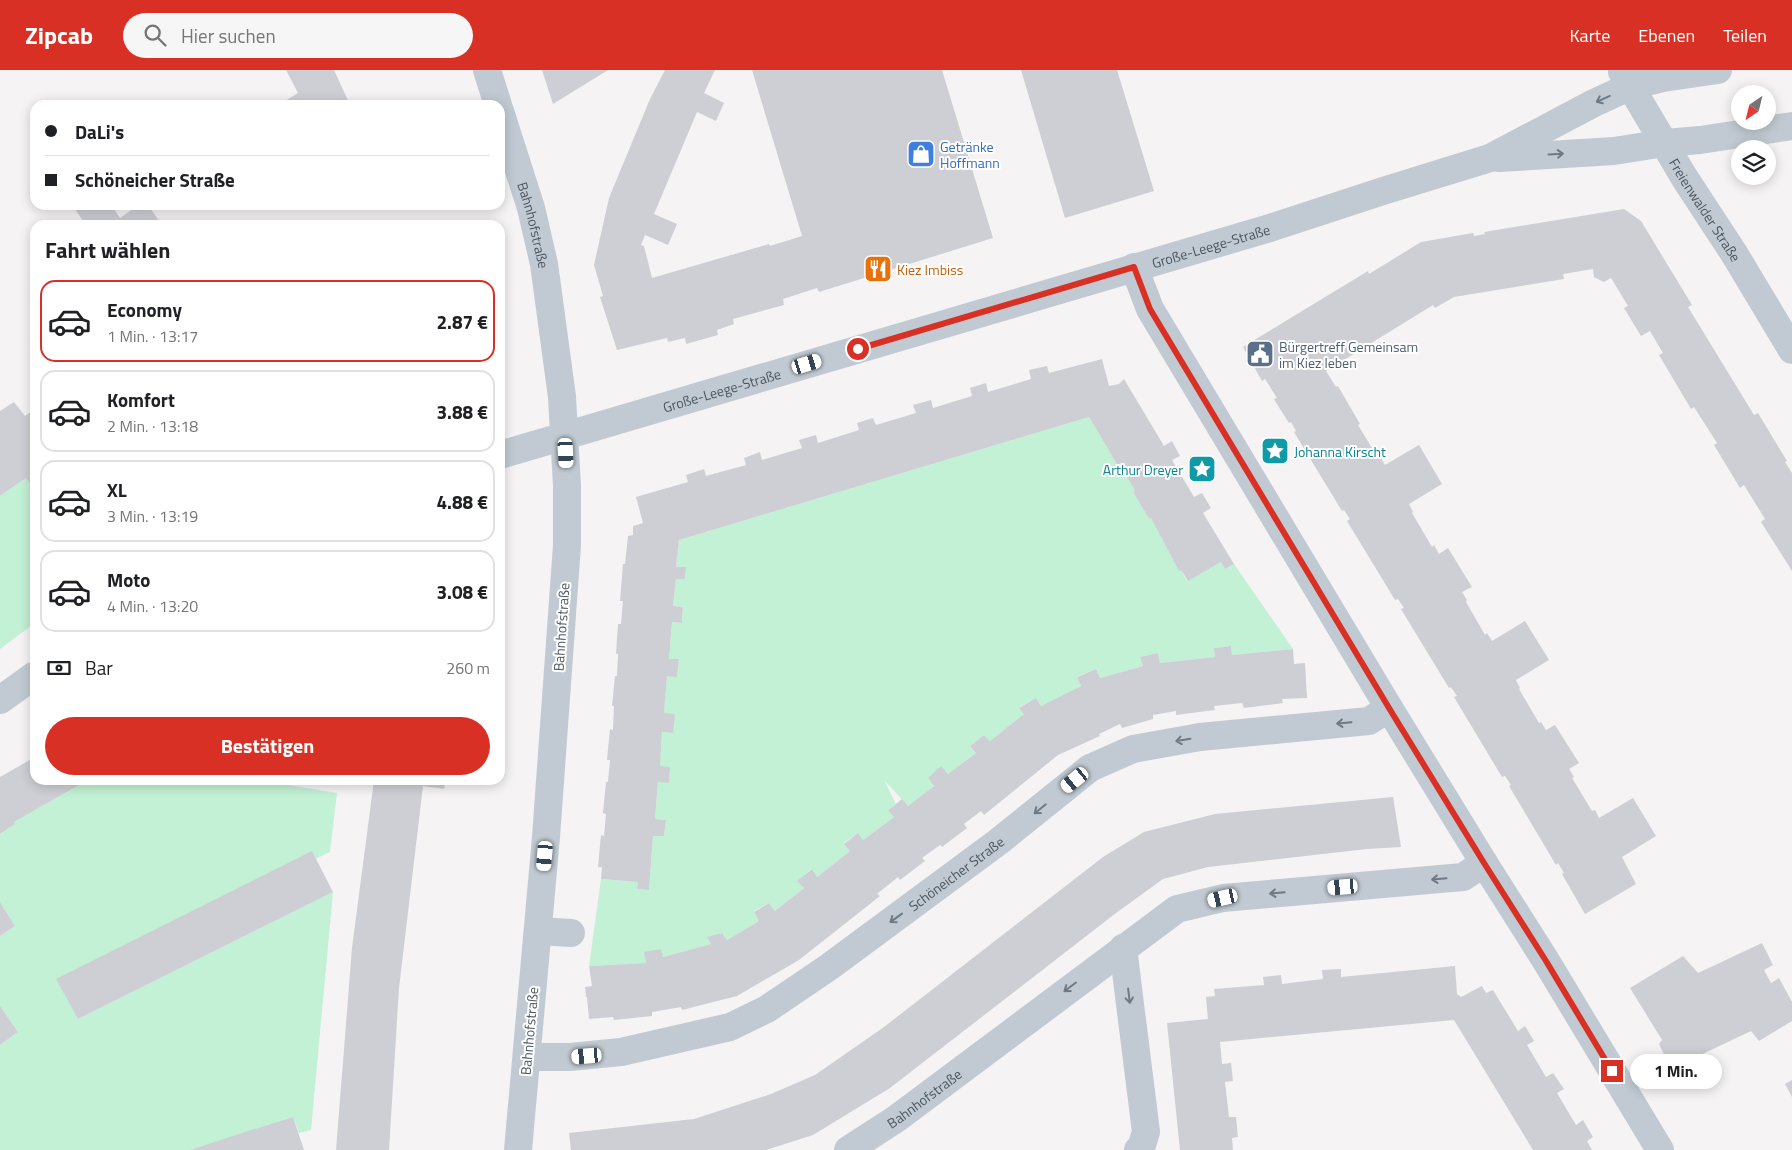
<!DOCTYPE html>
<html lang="de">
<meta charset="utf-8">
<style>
body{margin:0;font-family:"Titillium Web",sans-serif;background:#f6f6f6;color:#202124;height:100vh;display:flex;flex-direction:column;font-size:19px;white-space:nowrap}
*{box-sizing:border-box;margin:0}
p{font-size:16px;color:#757577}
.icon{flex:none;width:28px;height:28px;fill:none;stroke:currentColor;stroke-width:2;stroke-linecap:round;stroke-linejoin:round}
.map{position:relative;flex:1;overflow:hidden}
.drawer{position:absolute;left:30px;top:150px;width:475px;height:565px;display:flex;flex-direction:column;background:#fff;border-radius:15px;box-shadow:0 2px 12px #0003}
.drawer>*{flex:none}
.hud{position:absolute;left:30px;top:30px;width:475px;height:110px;border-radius:15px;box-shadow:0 2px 12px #0003;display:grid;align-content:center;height:110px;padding:0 15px;background:#fff}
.needle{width:32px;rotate:215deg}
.tools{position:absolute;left:1731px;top:15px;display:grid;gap:10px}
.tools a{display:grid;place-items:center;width:45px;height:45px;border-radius:50%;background:#fff;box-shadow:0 2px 12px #0003;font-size:25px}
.end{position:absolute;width:22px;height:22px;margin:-11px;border:6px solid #d93025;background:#fff;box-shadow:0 0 0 2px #fff}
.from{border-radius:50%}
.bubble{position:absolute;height:35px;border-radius:18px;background:#fff;box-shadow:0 2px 12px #0003;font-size:16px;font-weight:700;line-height:35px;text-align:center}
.car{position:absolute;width:15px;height:30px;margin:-15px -8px;border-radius:6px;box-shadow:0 0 4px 1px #0007;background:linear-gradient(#fff 24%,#345 0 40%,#fff 0 76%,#345 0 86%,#fff 0)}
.hud b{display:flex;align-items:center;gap:18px;height:48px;font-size:19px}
.hud b+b{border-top:1px solid #e0e0e0}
.hud i{width:12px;height:12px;background:#202124}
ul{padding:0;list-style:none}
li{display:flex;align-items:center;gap:15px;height:82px;margin:0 10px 8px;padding:0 5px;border:2px solid #e0e0e0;border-radius:15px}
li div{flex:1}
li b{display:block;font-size:19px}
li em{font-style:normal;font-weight:700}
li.current{border-color:#d93025}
li>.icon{width:45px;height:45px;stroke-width:1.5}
h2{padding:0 15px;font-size:22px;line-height:60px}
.pay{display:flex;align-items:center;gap:12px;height:55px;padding:0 15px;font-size:19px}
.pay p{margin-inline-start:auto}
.button{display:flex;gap:10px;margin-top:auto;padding:10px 15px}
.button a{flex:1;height:58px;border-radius:30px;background:#d93025;color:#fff;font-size:20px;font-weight:700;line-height:58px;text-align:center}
header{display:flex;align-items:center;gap:30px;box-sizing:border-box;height:70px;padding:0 25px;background:#d93025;color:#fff}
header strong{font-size:24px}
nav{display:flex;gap:28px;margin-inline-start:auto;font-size:18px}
.search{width:350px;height:45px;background:#f6f6f6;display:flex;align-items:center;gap:12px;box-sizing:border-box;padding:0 18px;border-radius:28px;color:#757577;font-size:19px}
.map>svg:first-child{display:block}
</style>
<header>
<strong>Zipcab</strong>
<div class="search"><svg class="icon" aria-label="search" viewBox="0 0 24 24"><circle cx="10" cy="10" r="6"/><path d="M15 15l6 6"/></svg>Hier suchen</div>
<nav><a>Karte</a><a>Ebenen</a><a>Teilen</a></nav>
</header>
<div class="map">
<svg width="1792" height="1080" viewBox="0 0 1792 1080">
<rect width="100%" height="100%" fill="#f5f3f3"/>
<g fill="#c3f1d5">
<polygon points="1089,347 1118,396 1120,395 1135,421 1133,422 1149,449 1151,448 1179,500 1181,500 1187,511 1221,492 1225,499 1234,494 1293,579 1232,585 1231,576 1215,578 1215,587 1160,593 1158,583 1141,587 1143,596 1100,608 1096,599 1078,606 1081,616 1041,636 1036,628 1020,637 1024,644 990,671 984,665 970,676 976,683 948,704 941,697 928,708 934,716 908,736 884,710 896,734 888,740 894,747 863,770 858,763 844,773 850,781 817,807 811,799 798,811 804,818 775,841 769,833 754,841 759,851 727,870 722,863 708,867 711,874 663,887 645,883 646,893 589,896 601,809 638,812 637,819 649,820 653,766 664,766 666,750 655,749 667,606 677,606 679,590 669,589 672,552 681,553 683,537 673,536 676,509 685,509 686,498 676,497 679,470"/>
<polygon points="26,408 35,422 35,553 0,579 0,426"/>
<polygon points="88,710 282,710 282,714 337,723 330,782 57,909 78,949 333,822 311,1060 299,1063 293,1047 191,1080 0,1080 0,975 18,962 0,936 0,866 15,856 0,832 0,764 15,754 14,752"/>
</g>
<g fill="#cdcfd5">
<polygon points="286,0 334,0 350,35 287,35 285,31 298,23"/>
<polygon points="542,0 608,0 553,34"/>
<polygon points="665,0 715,0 704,23 724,33 716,51 697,42 654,144 677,154 668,175 645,165 641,175 644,176 652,208 769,174 770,176 802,166 752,0 942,0 993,168 819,222 817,218 783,229 784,235 733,249 734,254 717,260 718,265 686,274 685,268 668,272 667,268 617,280 600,227 603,226 594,195 609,128 650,29"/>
<polygon points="1021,0 1117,0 1154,121 1065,148"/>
<polygon points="72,135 111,135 120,148 139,135 148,135 162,155 86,155"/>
<polygon points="1624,139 1641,151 1692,235 1688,237 1754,345 1758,343 1787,391 1785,392 1792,403 1792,501 1761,452 1765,449 1744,415 1740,418 1714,375 1717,373 1694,337 1691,339 1659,285 1663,283 1650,261 1641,266 1624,238 1628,236 1611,208 1604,212 1594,207 1593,199 1563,204 1564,209 1454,227 1435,238 1433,235 1326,301 1336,317 1338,316 1360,354 1358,355 1378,388 1380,387 1385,395 1419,375 1442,414 1409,434 1413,442 1412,443 1432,477 1434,475 1439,484 1448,478 1472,517 1462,522 1467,530 1466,532 1485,565 1487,563 1492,571 1525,551 1549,590 1516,610 1520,618 1519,619 1539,653 1541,652 1546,660 1555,655 1579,693 1569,699 1574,707 1572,708 1592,741 1595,740 1599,748 1633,728 1656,766 1622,787 1636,814 1585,844 1562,804 1564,803 1558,793 1556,795 1509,716 1511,715 1505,706 1502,707 1454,627 1457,626 1451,617 1449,618 1401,539 1404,538 1398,529 1395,530 1347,451 1350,449 1344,440 1342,441 1294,362 1296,361 1291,352 1289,353 1275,331 1274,329 1277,328 1265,309 1262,311 1243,277 1368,201 1369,204 1421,172 1473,163 1474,166 1485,164 1484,162"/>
<polygon points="1102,289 1109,316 1119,314 1124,309 1164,376 1172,371 1180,386 1172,390 1194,427 1202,423 1211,438 1203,443 1234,494 1225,499 1221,492 1188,511 1181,500 1179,501 1151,448 1149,449 1133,422 1135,421 1120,395 1118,396 1089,347 679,470 676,497 686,497 685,509 676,509 673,536 683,537 682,545 682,553 672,552 669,589 679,589 677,607 667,606 664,643 675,644 673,663 662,662 660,696 670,697 669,713 658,712 655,749 666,750 664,766 653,766 649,820 637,819 638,812 601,809 602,797 598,797 601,765 604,766 606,744 603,743 606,712 608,712 610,690 607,690 610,659 613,660 614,636 612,636 615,606 617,606 618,584 616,584 618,554 621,554 623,531 620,531 623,494 625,494 628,466 633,465 633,456 643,453 636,427 688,412 686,405 704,399 706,406 746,395 744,388 760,382 762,390 802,378 799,370 816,365 818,373 859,360 857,353 873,348 876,355 916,343 913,335 931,330 933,338 972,326 970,318 986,313 988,322 1031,309 1029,300 1047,296 1049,303"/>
<polygon points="14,332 25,346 35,339 35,422 26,408 0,426 0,341"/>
<polygon points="1231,576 1232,585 1293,579 1294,594 1305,593 1307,628 1282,629 1283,633 1244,638 1242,633 1214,636 1215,640 1176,645 1176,641 1153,645 1153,649 1122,658 1120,654 1099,664 1100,666 1058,685 984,745 981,741 964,754 967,758 942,777 940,775 922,788 925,791 900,810 898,807 877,824 880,826 799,890 737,926 682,940 681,937 652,942 652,946 614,950 613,947 589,949 587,927 586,927 585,917 592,916 589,896 646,893 644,882 661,879 663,887 711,874 707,867 722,863 727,870 759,851 754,842 769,833 775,841 804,818 797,811 812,799 817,807 850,781 844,774 858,763 863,770 894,747 888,740 896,734 902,729 908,736 934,716 928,708 941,696 948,704 976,683 970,676 984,665 990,671 1024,644 1019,638 1036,628 1041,636 1081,616 1077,607 1096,599 1100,608 1143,596 1140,587 1158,583 1160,593 1215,587 1214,578"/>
<polygon points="35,687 35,710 88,710 14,752 15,754 0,764 0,707"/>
<polygon points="374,710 446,710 444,719 423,716 399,918 389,1080 336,1080 352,878"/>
<polygon points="1393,727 1401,777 1367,779 1208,797 1163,809 1116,843 890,1018 813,1065 766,1080 571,1080 569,1063 694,1049 771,1024 815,1005 884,957 1103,787 1144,762 1215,744"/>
<polygon points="312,781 333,822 78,949 56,909"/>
<polygon points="0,832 15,856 0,866"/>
<polygon points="1762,873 1773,895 1764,900 1771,913 1779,908 1792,932 1792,951 1759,971 1751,961 1671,999 1659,974 1662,970 1630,918 1683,886 1698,903"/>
<polygon points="1455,896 1457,924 1461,927 1482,916 1486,923 1493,920 1518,961 1525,956 1534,971 1527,975 1546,1007 1553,1003 1564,1019 1557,1023 1576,1055 1583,1050 1593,1067 1587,1071 1592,1080 1533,1080 1454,950 1220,972 1222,994 1231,993 1233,1011 1225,1012 1229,1047 1236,1047 1238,1067 1232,1068 1233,1080 1180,1080 1167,953 1208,949 1206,927 1215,926 1214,919 1264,915 1263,907 1281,905 1282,914 1323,909 1322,900 1341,899 1341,907"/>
<polygon points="0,936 18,962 0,975"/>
<polygon points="1792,1010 1792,1027 1785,1014"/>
<polygon points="293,1047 304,1080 190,1080 248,1061"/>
</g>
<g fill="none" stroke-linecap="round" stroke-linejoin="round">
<g stroke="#c1cad2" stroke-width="28">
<polyline points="487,0 498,35"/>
<path id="s1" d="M1622,2L1684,107L1735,185L1792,280"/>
<path id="s2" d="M500,41L531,138L544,194L562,327L567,416V475L546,767L518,1080"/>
<polyline points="1499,88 1614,81 1665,73 1700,70 1792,56"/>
<polyline points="1134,197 1150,239 1389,638 1484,793 1546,891 1660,1080"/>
<path id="s3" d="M500,385L1270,158L1383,121L1490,88L1594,33L1631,16L1663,8L1718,0"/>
<polyline points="0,630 35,605"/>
<polyline points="539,861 571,863"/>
<polyline points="1123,878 1146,1062 1141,1078 1138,1080"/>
<path id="s4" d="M527,987H570L621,982L730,957L767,939L829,897L998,772L1090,698L1133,679L1200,667L1369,651L1389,638"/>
<path id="s5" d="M848,1080L896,1049L1177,839L1223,828L1463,807L1484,793"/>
</g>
</g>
<defs><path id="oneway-shaft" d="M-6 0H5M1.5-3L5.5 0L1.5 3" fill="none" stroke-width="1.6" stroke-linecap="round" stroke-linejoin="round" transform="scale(1.25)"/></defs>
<g stroke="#6e7983">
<use href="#oneway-shaft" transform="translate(1603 29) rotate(156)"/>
<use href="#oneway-shaft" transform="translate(1556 84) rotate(-3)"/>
<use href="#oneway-shaft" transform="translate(1344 653) rotate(175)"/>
<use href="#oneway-shaft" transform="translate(1183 670) rotate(170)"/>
<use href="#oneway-shaft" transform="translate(1040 739) rotate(141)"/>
<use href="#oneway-shaft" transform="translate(1439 809) rotate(175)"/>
<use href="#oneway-shaft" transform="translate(1277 823) rotate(175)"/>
<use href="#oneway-shaft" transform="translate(896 848) rotate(144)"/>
<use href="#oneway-shaft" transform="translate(1070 917) rotate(143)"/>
<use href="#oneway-shaft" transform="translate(1129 926) rotate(83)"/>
</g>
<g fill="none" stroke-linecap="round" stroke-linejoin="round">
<polyline stroke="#d93025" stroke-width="6" points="858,279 1134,197 1150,239 1389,638 1484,793 1546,891 1612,1001"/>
</g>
<defs>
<symbol id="shop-square" viewBox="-11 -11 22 22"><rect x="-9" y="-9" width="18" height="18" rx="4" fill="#3f7fe0" stroke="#fff"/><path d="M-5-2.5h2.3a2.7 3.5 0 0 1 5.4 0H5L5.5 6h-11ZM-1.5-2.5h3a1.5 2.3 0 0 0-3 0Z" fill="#fff"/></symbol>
<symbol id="restaurant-square" viewBox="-11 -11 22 22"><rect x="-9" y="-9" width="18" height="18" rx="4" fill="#e8710a" stroke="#fff"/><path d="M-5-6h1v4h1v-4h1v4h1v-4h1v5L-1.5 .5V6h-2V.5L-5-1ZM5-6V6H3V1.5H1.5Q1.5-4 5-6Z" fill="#fff"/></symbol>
<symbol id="civic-square" viewBox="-11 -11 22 22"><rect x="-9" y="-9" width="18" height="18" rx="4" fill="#5c6f8a" stroke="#fff"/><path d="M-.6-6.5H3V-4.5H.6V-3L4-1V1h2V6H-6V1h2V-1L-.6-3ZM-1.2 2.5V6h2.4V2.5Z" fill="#fff"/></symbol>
<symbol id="sight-square" viewBox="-11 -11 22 22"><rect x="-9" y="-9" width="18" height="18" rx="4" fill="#0f9aa8" stroke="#fff"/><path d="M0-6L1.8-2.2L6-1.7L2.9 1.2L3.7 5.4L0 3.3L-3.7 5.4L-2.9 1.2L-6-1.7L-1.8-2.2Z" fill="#fff"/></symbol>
</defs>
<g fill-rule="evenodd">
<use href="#shop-square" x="905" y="68" width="32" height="32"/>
<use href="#restaurant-square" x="862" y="183" width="32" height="32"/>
<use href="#civic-square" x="1244" y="268" width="32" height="32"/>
<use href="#sight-square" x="1259" y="365" width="32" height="32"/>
<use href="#sight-square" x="1186" y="383" width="32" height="32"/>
</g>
<g text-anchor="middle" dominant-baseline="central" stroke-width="4" stroke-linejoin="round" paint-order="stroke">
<g font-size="14" fill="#366cbe" stroke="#fff" text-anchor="start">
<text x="940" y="76">Getränke<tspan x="940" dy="16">Hoffmann</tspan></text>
</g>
<g font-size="14" fill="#4a5661" stroke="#fff">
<text stroke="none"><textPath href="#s1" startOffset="161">Freienwalder Straße</textPath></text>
<text stroke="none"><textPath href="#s2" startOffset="119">Bahnhofstraße</textPath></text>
<text stroke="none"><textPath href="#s3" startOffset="741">Große-Leege-Straße</textPath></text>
<text stroke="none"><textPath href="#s3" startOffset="231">Große-Leege-Straße</textPath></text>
<text transform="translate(561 557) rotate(-86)">Bahnhofstraße</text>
<text stroke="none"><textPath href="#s4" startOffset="480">Schöneicher Straße</textPath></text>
<text transform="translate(529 961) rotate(-85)">Bahnhofstraße</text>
<text stroke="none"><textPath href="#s5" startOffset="92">Bahnhofstraße</textPath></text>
</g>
<g font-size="14" fill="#c56008" stroke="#fff" text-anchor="start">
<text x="897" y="199">Kiez Imbiss</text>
</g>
<g font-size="14" fill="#4e5e75" stroke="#fff" text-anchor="start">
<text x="1279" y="276">Bürgertreff Gemeinsam<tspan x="1279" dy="16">im Kiez leben</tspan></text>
</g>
<g font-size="14" fill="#0d838f" stroke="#fff" text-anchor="start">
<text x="1294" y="381">Johanna Kirscht</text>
<text x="1183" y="399" text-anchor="end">Arthur Dreyer</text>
</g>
</g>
</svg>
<div class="tools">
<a><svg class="needle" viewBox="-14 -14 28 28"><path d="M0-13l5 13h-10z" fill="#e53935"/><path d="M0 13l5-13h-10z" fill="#757577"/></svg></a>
<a><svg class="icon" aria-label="layers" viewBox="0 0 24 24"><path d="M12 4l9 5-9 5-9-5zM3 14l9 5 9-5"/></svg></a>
</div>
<i class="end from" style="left:858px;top:279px"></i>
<i class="end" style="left:1612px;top:1001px"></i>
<div class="bubble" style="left:1630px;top:984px;width:92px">1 Min.</div>
<i class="car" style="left:807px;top:294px;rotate:73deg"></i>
<i class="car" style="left:566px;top:383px;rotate:177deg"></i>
<i class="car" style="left:1075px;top:710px;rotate:231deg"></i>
<i class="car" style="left:545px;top:786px;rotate:185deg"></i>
<i class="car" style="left:1343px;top:817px;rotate:265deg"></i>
<i class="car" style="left:1223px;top:828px;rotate:257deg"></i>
<i class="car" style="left:587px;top:986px;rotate:265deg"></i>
<div class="hud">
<b><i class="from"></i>DaLi's</b>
<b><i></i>Schöneicher Straße</b>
</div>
<section class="drawer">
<h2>Fahrt wählen</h2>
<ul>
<li class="current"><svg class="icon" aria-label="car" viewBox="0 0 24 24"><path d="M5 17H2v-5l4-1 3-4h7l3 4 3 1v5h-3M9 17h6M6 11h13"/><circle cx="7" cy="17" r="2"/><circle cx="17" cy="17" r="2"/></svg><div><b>Economy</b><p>1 Min. · 13:17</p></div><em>2.87 €</em></li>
<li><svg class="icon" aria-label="car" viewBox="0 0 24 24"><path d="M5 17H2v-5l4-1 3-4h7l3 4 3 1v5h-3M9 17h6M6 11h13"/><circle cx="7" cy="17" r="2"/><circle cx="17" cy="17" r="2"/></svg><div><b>Komfort</b><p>2 Min. · 13:18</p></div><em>3.88 €</em></li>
<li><svg class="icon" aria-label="car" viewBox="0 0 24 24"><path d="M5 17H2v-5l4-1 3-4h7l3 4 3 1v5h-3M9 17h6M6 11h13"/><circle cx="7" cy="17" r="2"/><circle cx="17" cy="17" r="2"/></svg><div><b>XL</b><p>3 Min. · 13:19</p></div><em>4.88 €</em></li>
<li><svg class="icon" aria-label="car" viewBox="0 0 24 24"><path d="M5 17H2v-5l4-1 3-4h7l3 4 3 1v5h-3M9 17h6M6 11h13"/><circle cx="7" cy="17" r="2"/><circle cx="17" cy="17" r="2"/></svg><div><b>Moto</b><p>4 Min. · 13:20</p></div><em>3.08 €</em></li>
</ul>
<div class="pay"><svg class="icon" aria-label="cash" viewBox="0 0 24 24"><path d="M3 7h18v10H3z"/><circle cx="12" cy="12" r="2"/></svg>Bar<p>260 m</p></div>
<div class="button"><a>Bestätigen</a></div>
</section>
</div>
